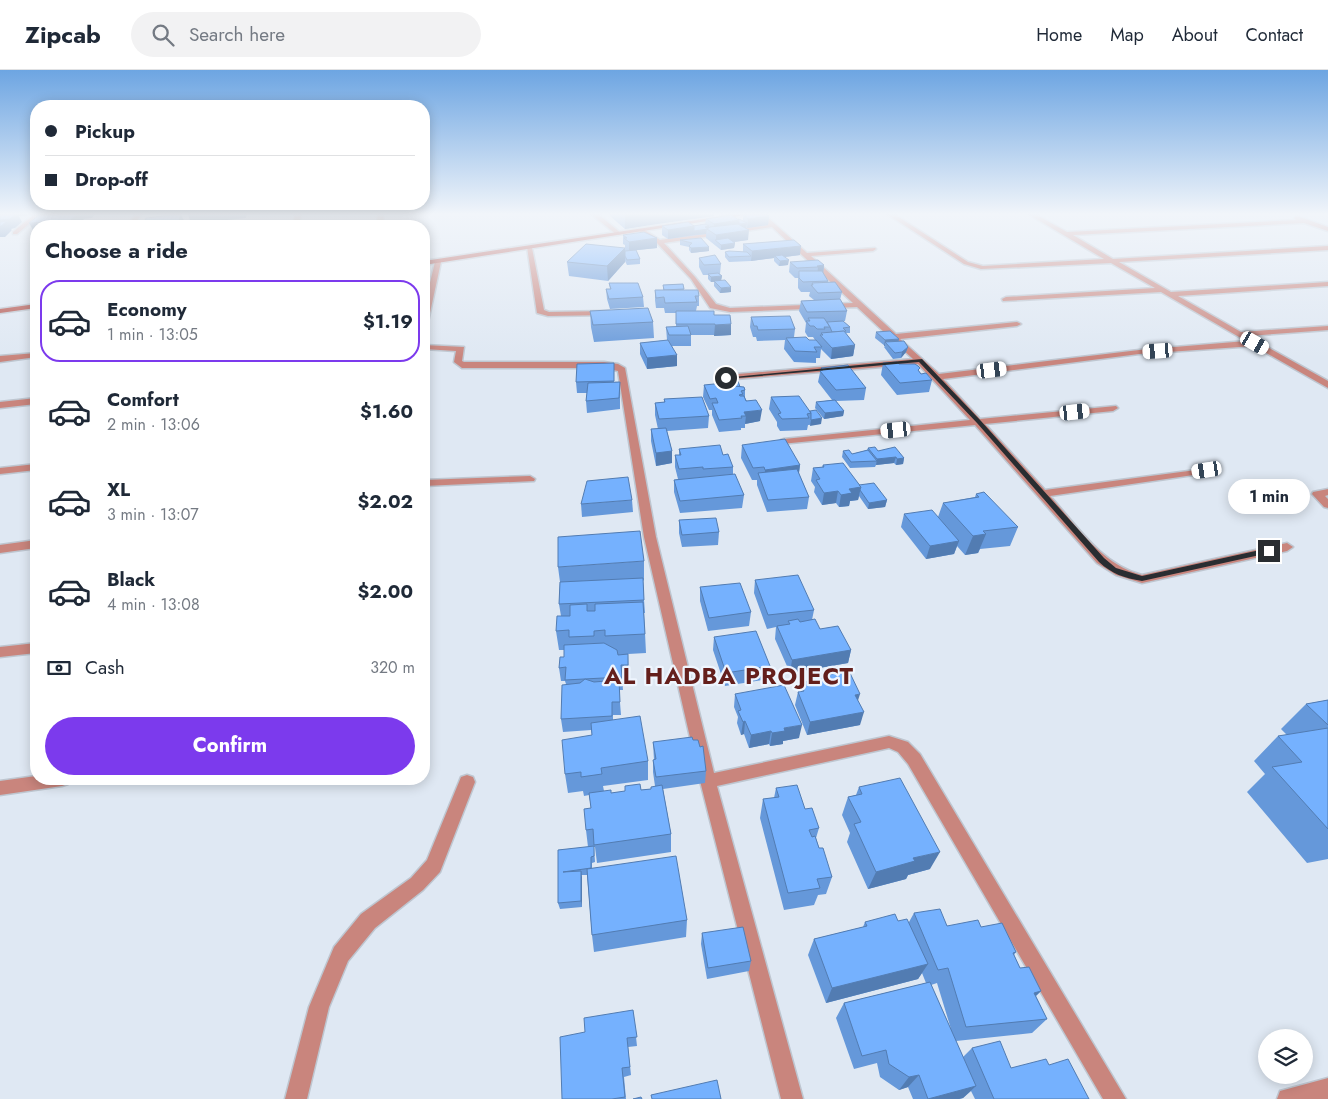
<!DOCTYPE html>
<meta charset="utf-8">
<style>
body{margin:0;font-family:Jost,sans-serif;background:#f2f2f3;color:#1f2937;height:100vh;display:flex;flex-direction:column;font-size:19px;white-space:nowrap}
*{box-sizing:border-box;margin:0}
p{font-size:16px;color:#747a83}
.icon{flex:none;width:28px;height:28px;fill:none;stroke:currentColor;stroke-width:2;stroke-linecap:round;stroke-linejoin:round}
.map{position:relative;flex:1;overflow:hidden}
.side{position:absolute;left:30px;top:150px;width:400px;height:565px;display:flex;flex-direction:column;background:#fff;border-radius:20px;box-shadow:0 2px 12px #0003}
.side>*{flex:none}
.banner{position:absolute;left:30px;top:30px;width:400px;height:110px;border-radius:20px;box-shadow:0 2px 12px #0003;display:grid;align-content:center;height:110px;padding:0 15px;background:#fff}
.tools{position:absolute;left:1258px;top:959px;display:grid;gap:10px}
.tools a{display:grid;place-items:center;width:55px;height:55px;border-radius:50%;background:#fff;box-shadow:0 2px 12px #0003;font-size:25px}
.end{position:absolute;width:22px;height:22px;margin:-11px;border:6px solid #292d31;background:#fff;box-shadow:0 0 0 2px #fff}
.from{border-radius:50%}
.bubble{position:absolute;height:35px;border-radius:18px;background:#fff;box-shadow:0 2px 12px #0003;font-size:16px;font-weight:700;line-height:35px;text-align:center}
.car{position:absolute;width:15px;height:30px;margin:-15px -8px;border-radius:6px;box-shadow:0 0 4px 1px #0007;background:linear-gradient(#fff 24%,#345 0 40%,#fff 0 76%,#345 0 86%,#fff 0)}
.banner b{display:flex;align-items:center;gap:18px;height:48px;font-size:19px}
.banner b+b{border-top:1px solid #e0e1e3}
.banner i{width:12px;height:12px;background:#1f2937}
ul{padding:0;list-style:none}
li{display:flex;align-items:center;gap:15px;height:82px;margin:0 10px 8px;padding:0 5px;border:2px solid transparent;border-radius:20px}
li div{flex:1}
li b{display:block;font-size:19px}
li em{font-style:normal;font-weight:700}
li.active{border-color:#7c3aed}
li>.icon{width:45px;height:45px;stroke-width:1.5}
h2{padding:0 15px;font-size:22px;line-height:60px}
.pay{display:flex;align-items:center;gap:12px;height:55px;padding:0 15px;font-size:19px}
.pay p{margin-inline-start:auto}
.primary-button{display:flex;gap:10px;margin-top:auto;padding:10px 15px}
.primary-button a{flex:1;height:58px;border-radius:30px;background:#7c3aed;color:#fff;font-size:20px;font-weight:700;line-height:58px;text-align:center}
header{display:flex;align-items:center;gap:30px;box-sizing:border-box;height:70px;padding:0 25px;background:#fff;border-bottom:1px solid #e0e1e3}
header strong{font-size:24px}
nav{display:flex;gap:28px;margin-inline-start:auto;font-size:18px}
.search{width:350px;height:45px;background:#f2f2f3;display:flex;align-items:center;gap:12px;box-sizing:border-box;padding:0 18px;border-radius:28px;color:#747a83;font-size:19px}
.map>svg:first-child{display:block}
</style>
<header>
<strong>Zipcab</strong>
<div class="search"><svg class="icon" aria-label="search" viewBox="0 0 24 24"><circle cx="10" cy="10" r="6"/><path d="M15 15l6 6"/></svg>Search here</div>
<nav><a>Home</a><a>Map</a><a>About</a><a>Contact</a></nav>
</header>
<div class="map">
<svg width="1328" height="1029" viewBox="0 0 1328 1029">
<rect width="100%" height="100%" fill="#dfe8f3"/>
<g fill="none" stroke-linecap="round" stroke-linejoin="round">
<defs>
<g id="street">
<polygon points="34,144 41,144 17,164 13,164 13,162"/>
<polygon points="136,144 142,144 133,156 127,156"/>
<polygon points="295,144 301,144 299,156 293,156"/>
<polygon points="377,144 383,144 384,156 378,156"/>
<polygon points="591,144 598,144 622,164 617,165"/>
<path d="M758,144H764L807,183L875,178L876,179L873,181L811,186L896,264L1017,252L1021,254L1017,256L900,269L939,304L1139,280L1246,271L1161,222L1003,231L1002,229L1006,227L1155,218L1111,193L981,199L964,194L887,144H894L968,192L983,196L1104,189L1028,144H1035L1067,162L1296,150L1294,148L1297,146L1328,157V161L1304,153L1073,165L1113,189L1328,176V180L1119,192L1171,222L1328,212V216L1178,226L1241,262L1328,256V260L1248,266L1328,311V318L1254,276L1139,284L943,309L980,349L1116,336L1118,338L1113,341L985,354L1045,420L1211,398L1212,400L1211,402L1207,403L1050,426C1077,456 1102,495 1142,505L1287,473L1293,477L1287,481L1142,513L1116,505L1097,493L975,355L781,374V370L784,369L970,350L918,294L723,310V306L726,305L913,289L857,237L730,242L710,238L691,209L657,173L638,160L643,159L660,170L768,154ZM772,157L853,233L730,238L716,234L695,207L664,173Z"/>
<polygon points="527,177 532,178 544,240 549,242 607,241 610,241 610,245 548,246 537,243"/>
<polygon points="438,190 441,192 428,252 424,254 424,237 435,192"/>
<polygon points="424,275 464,277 462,291 464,292 604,292 618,294 625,298 656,467 714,703 889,666 908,672 920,684 1126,1029 1103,1029 908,694 898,682 889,678 717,716 803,1029 781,1029 700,711 644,467 618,301 604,298 462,298 454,292 456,281 424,279"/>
<polygon points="36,283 36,287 0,292 0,286"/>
<polygon points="36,328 36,334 0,338 0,332"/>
<polygon points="36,394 36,400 0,404 0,398"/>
<polygon points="530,406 535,409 534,411 424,416 424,410"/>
<polygon points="1328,419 1328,425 1325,426 1328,429 1328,438 1324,437 1312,424 1313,422"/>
<polygon points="36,470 36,478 0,483 0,475"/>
<polygon points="36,573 36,583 0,587 0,577"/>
<polygon points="467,705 473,707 475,712 440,802 423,820 375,858 348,891 329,937 307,1029 285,1029 309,937 334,877 361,844 411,808 427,790 459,712 461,707"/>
<polygon points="36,706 36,709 70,709 68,714 62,716 0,725 0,711"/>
<polygon points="1328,1008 1328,1029 1277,1029 1280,1021"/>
</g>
<g id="secondary">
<polygon points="737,144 752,144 424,195 424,191"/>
<polygon points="36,234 36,238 0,243 0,239"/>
</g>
</defs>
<use href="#street" stroke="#bec6d0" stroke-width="3"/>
<use href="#secondary" stroke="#bec6d0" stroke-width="3"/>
<use href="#street" fill="#c9857d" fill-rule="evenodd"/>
<use href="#secondary" fill="#b3524a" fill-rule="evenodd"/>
</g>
<g fill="#6598da" fill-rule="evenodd">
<polygon points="610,144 714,144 714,146 658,153 625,159 610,146"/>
<polygon points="743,144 766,144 769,146 768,155 747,158 746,157 746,158 745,158 748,170 733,172 735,173 734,178 721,180 706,168 706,164 668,169 662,165 662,156 693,156 705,154 706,149 743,151"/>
<polygon points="623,165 657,178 636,180 640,189 640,194 627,195 625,191 625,192 608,211 569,206 567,192 625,178 625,175 623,174"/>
<polygon points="680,170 709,177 709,181 691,183 689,180 689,177 680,175"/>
<polygon points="743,174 800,185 785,187 788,195 779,196 774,191 774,188 751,191 729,192 725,187 725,182 743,182"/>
<polygon points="699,188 721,194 720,204 722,206 721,210 731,222 720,223 714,216 714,212 711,212 708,209 708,205 703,205 699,197"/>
<polygon points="790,192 824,195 823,203 828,211 828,212 842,222 840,230 847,241 845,251 843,251 850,257 850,263 846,263 855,275 853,286 831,289 821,279 820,288 816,288 816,293 794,292 784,279 785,270 757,271 756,267 753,267 750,257 751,247 795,259 794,267 809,270 815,270 813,267 808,267 805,262 806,253 799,241 801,231 814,230 809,226 810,222 801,222 798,218 798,208 795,208 789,202"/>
<polygon points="609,213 643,227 644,237 610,239 607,229 606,219 610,219"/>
<polygon points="683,214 684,220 699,226 699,236 697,236 696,241 714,245 731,265 714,266 714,265 691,265 691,276 672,276 677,296 647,299 640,284 640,273 667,270 666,257 676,257 676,243 665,243 664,238 656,238 655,230 655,220 663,220 663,215"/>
<polygon points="590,241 653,252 654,268 594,272 591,257"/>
<polygon points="876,262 899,269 898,271 908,277 906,282 901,288 893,289 884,277 885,276 875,268"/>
<polygon points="614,293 614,312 620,312 620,339 587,343 586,331 587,323 577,323 576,312"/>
<polygon points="883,293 899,294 919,301 921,304 932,310 929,322 897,325 881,305"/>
<polygon points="821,298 866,318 864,330 836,331 844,341 843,346 824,349 815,338 816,332 832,330 818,312"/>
<polygon points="729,312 745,320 745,328 760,351 745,354 745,358 741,358 741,360 719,362 712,345 712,340 709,340 703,327 704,315 729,316"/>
<polygon points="771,327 810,341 821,354 808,355 807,360 780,361 777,356 777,352 769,339"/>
<polygon points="664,329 709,346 708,358 667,361 672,381 672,393 656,396 651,371 651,359 658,359 655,345 655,333 664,332"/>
<polygon points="742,375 800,395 799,404 809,427 807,439 767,442 757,415 757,410 752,410 741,388"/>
<polygon points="868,378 904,388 903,394 896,395 894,393 876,395 875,397 850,398 842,387 843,381 852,384 867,380"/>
<polygon points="679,379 723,385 733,397 733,404 744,425 742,438 680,443 674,422 674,410 678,409 675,397 675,385 679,385"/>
<polygon points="823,395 887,430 885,437 868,439 859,426 858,430 850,431 849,436 839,437 836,433 822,435 814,422 815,417 811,411 813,398 822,397"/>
<polygon points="976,424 1018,457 1010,476 980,479 978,483 965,485 957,476 954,484 926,489 901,457 904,444 938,447 943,433 975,427"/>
<polygon points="632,430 633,442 582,447 581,434"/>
<polygon points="679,450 719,462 718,475 682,477 679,463"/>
<polygon points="644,491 644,510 643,511 644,530 645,543 644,543 646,583 628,584 629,608 622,609 623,620 619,620 621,645 613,645 613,650 648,691 648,710 603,716 604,721 611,723 651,719 655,716 653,702 653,690 654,690 653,672 693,670 706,701 705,713 663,719 671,764 671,782 597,793 595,777 594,777 595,792 592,793 592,798 687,850 686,867 594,882 592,865 587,805 581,805 582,837 560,839 558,833 558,780 588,777 586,760 591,738 589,725 584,726 583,721 568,723 565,704 592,665 591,660 563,662 561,649 566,614 565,611 561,611 559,598 564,587 564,580 559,580 556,561 561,546 559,534 560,512 558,497"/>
<polygon points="755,510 814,540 812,550 820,559 851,580 848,593 790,603 775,569 776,557 767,559 754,523"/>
<polygon points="700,517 751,542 749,556 708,561 700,531"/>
<polygon points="714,567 770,596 768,609 725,616 713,580"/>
<polygon points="814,607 858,631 860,655 807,665 795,635 800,613 813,611"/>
<polygon points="735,624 799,668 783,671 783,674 770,676 769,674 749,678 744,664 741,665 737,653 738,647 734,637"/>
<polygon points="1328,630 1328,789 1307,793 1247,722 1265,704 1254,691 1278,666 1287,665 1281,659 1306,634"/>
<polygon points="859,717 930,799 908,805 906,809 868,819 847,772 850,763 842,745 848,727 856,725"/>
<polygon points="776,718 805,739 819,758 816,768 819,778 832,807 826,824 818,825 814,835 784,840 760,748 763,729 774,728"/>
<path d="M914,843L947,856L981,857L1016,882L1014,885L1020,898L1041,921L1036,926L1047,949L1032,963L956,971L963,987L972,978L1011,998L1049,995L1089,1029H975L971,1021L963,1028L959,1029H913L908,1017L899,1020L880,1007L877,993L854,999L836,948L844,933L926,913L922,903L918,909L826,933L808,885L814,869L863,857L865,852L898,851L909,852ZM937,913L951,959L931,915Z"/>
<polygon points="702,863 751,891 749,901 707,909 701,874"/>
<polygon points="633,940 637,976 628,977 631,1005 624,1007 626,1029 562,1029 585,962"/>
</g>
<g fill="#527cb2">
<polygon points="6,144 33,144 32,145 19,146 22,152 15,158 11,159 12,160 5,167 0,167 0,150"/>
<polygon points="57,144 95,144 92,148 83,149 85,151 79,156 36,156 36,161 34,162 29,153"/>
<polygon points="181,144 185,153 184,156 159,156"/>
<polygon points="188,144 247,144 246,148 191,154"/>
<polygon points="633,144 658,144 658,154 625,159 625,145"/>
<polygon points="665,144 714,144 714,146 658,154 658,145"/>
<polygon points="769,146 768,155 747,158 748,149"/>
<polygon points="739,150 739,159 714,163 714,154"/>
<polygon points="747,153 746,158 740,159 741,154"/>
<polygon points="694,156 694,165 668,169 668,160"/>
<polygon points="709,156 709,161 707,159 706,164 694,165 694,161 705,157"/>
<polygon points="749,160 748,170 720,174 716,171 716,165"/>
<polygon points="657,168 657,178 629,181 629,172"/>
<polygon points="735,173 734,178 721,180 721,175"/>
<polygon points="801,176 800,185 776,188 775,186 774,188 751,191 752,181"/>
<polygon points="709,177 709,181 691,183 691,178"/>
<polygon points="625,178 625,192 608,211 607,196"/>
<polygon points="789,190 788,195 779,196 780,191"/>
<polygon points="824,195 823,205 817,206 818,197 817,196"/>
<polygon points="722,206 721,211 711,212 711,207"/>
<polygon points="731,217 731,222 720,223 721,218"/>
<polygon points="731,254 731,265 714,266 715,255"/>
<polygon points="899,269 898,274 885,272 885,276 884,276 885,270"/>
<polygon points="855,275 853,286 831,289 832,278"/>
<polygon points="908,277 906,282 901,288 902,282"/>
<polygon points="677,285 677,296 647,299 647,288"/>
<polygon points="762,340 760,351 745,354 746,346 744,342"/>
<polygon points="844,341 843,346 824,349 825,343"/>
<polygon points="822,348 821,354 810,356 811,350"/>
<polygon points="672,381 672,393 656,396 656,383"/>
<polygon points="896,387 894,393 876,395 877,389"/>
<polygon points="904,388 903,394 896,395 897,389"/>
<polygon points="800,395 798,408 764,412 765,400"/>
<polygon points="861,417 858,430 850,431 849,436 839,437 841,425 849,419"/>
<polygon points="838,421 836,433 822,435 824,423"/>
<polygon points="887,430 885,437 868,439 869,433"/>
<polygon points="986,464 978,483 965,485 973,466"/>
<polygon points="959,471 954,484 926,489 930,476"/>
<polygon points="851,580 848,593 790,603 792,590"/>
<polygon points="860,624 856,637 855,625"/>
<polygon points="864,642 860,655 807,665 810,652"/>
<polygon points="745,651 744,664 741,665 743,652"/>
<polygon points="802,655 799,668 783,671 783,674 770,676 772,663 784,658"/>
<polygon points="771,661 769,674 749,678 751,665"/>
<polygon points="940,782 930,799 908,805 906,809 868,819 876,802 913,788"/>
<polygon points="581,801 582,807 582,837 581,831"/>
<polygon points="928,894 918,909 826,933 832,918"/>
<polygon points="1041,921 1026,935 1034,923"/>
<polygon points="919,1005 908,1017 899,1020 909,1007"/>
<polygon points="976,1016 963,1028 959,1029 928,1029"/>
</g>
<g fill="#75b1fe" stroke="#527cb2">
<polygon points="0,144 16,144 10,149 0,150"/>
<polygon points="51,144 78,144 71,150 29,153 39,145"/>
<polygon points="181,144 178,154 159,156 142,156 146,148"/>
<polygon points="744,144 766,144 769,146 748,149"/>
<polygon points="731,145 739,150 714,154 706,149"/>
<polygon points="738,149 739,149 747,153 741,154 739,153 739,150"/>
<polygon points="7,151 0,157 0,152"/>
<polygon points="688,152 694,156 668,160 662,156"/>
<polygon points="705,154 709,156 705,157 708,159 694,161 694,156 693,156"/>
<polygon points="738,154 749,160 716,165 707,159 710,157"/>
<polygon points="644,162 657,168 629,172 624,168 627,168 623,165"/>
<polygon points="701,168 709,177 691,178 689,176 692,173 680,170"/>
<polygon points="728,168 735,173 721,175 715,170"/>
<polygon points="794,170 801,176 752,181 743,174"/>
<polygon points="586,174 625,178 607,196 567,192"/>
<polygon points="636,180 640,189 627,190 625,186 625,181"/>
<polygon points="729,181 747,182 751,186 729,187 725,182"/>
<polygon points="715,185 721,194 704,195 699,188"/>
<polygon points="782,185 789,190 780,191 775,186"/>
<polygon points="818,190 824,195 817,196 818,197 797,198 790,192"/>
<polygon points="799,201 822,201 828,211 803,212 799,208"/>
<polygon points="718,203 722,206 711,207 708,204"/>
<polygon points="725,210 731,217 721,218 714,211"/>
<polygon points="835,212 842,222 818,223 811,215 813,215 812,213"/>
<polygon points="609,213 638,213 643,227 609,229 606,219 611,219"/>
<polygon points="683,214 684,219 664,220 663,215"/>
<polygon points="655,220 698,220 699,226 695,226 697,232 665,233 664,227 656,228"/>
<polygon points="840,229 847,241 807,242 801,231"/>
<polygon points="648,238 653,252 593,255 590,241"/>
<polygon points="676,241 714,241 714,245 730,245 731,254 715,255 715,254 676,254"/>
<polygon points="790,246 795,259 758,260 757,256 754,256 751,247"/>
<polygon points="808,248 824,248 830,257 824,257 825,259 817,259 814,256 810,256 806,251 810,251"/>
<polygon points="843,251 850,257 843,258 846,261 832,262 830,257 827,252"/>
<polygon points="688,256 691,265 669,265 666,257"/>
<polygon points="844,261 855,275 832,278 820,265 823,265 821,263"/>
<polygon points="890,261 899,269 885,270 876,262"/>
<polygon points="806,267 809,270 816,270 822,277 814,277 817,282 795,281 786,268"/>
<polygon points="668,270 677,285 647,288 640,273"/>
<polygon points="904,271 908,277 902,282 895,283 885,272"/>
<polygon points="897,292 899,294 915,294 918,296 920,298 918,300 921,304 926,303 932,310 900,313 883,293"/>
<polygon points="614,293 614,311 576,312 577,294"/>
<polygon points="848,295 866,318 836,320 820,301 823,300 821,298"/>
<polygon points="738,311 740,317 731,316 729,312"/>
<polygon points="620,312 619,328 586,331 588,313"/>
<polygon points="724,313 725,315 744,317 745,320 741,321 743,324 739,325 740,326 744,326 746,331 756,330 762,340 744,342 746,346 741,346 742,348 719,350 712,333 718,333 716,328 710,329 704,315"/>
<polygon points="799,326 811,343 807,344 809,348 782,349 778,344 781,343 771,327"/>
<polygon points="702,327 709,346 659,349 655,333 665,332 664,329"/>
<polygon points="835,330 844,341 825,343 816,332"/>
<polygon points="816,340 822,348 811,350 811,343 810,341"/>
<polygon points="666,358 672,381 656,383 651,359"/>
<polygon points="785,369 800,395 765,400 764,397 753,398 742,375"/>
<polygon points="720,375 723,385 728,384 733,397 703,399 703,397 679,399 675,385 681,385 679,379"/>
<polygon points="875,377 878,381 895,377 904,388 897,389 896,387 877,389 868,378"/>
<polygon points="849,380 852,384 868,380 877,391 851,392 843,381"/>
<polygon points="843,393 861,417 849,419 852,423 841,425 838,421 824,423 816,410 820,409 813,398 824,397 823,395"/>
<polygon points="797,399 809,427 768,430 758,403"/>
<polygon points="735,404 744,425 680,431 674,410"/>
<polygon points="628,407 632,430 581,434 587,411"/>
<polygon points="874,413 887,430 869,433 860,420 861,417 859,415"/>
<polygon points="984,422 1018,457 983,461 986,464 973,466 943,433 979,427 976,424"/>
<polygon points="932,440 959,471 930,476 904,444"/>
<polygon points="716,448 719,462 682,465 679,450"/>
<polygon points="640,461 644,491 558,497 558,467"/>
<polygon points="798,505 814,540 768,545 755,510"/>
<polygon points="643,508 644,530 559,534 560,512"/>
<polygon points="740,513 751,542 709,548 700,517"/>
<polygon points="643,532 645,564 605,566 605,560 594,561 594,566 569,567 569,560 556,561 557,546 570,546 570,535 587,534 587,541 595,541 595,534"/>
<polygon points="798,549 800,552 815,549 820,559 838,556 851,580 792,590 777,556 790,554 788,551"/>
<polygon points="756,561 770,596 726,603 714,567"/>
<polygon points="604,573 617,580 618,585 628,584 628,595 621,595 622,607 565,610 566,597 559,598 560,587 564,587 564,575"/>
<polygon points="849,601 860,624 855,625 864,642 810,652 798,622 804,621 800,613 816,610 814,607"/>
<polygon points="585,609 594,612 619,610 620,632 612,632 612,646 561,649 562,615 580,613"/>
<polygon points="784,615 802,655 784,658 785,661 772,663 771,661 751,665 745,651 743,652 738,641 741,640 735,624"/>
<polygon points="1328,630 1328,655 1306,634"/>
<polygon points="640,646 648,691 601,698 602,704 581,707 581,702 565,704 562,670 592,665 591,653"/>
<polygon points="1328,658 1328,759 1272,697 1302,692 1278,666"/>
<polygon points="692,667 693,670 698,670 700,677 703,676 706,701 656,707 653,690 656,689 653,672"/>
<polygon points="900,708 940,782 913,788 915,791 876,802 854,754 861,752 848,727 862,724 859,717"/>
<polygon points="640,714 641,720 651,719 651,717 662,715 671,764 594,775 593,759 586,760 584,739 591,738 589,723 611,720 611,723 625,721 625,716"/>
<polygon points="797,715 805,739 812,738 819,758 809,760 812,767 815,766 819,778 823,778 832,807 817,809 820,818 788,823 763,729 779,727 776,718"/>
<polygon points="594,776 594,786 591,787 591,798 563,802 581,801 581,831 558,833 558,780"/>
<polygon points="676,786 687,850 592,865 587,799"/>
<polygon points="940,839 947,856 978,850 981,857 1002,853 1016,882 1013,883 1020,898 1029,897 1041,921 1034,923 1047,949 966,957 948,898 938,900 914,843"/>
<polygon points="895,844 898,851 907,849 928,894 832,918 814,869 867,856 865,852"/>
<polygon points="743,857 751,891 708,898 702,863"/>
<polygon points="930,912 976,1016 928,1029 919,1005 909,1007 889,994 886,980 862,986 844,933"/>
<polygon points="633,940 637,967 627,968 630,997 622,998 625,1027 612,1029 562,1029 560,967 585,962 584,948"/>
<polygon points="1000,971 1011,998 1046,989 1049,995 1068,989 1089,1029 994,1029 972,978"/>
<polygon points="717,1010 721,1029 652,1029 651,1025"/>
<polygon points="641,1027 642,1029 633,1029"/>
</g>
<linearGradient id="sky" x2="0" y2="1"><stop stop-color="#6da5e2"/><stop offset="0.5" stop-color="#f1f5fa"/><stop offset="1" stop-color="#f1f5fa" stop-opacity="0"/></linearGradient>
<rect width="1328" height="288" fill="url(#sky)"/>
<path fill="#292d31" d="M922,289L981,351L1104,488L1116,498L1142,506L1269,478L1273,481L1269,483L1142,511C1124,508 1112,504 1099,492L977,353L919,292L726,309L723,308Z"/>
<g text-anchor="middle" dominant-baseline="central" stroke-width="4.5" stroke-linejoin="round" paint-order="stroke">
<g font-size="24" font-weight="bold" letter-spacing="1" fill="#641f1c" stroke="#eef5fe">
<text x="729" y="605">AL HADBA PROJECT</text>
</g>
</g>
</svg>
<div class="tools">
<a><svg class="icon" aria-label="layers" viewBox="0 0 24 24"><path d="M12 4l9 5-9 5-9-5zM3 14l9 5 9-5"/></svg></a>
</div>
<i class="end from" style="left:726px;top:308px"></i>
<i class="end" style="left:1269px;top:481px"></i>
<div class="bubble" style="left:1228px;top:409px;width:82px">1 min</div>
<i class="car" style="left:1255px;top:273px;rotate:120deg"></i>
<i class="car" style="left:1158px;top:281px;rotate:266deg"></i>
<i class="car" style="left:992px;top:300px;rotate:83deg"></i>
<i class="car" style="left:1075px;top:342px;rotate:84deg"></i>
<i class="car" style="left:896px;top:360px;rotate:264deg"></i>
<i class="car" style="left:1207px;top:400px;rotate:261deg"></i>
<div class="banner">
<b><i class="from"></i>Pickup</b>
<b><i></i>Drop-off</b>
</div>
<section class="side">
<h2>Choose a ride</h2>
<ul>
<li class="active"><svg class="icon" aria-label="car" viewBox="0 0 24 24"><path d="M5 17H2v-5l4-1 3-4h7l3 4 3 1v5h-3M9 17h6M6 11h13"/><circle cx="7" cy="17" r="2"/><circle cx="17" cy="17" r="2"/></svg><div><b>Economy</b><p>1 min · 13:05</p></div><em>$1.19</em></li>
<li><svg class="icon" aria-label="car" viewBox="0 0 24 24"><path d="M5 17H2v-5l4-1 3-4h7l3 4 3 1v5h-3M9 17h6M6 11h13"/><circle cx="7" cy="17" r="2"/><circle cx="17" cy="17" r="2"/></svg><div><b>Comfort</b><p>2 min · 13:06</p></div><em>$1.60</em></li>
<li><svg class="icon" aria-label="car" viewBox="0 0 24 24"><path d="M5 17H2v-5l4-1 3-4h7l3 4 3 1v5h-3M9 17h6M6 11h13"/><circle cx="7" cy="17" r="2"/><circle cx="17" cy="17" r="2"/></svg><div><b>XL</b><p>3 min · 13:07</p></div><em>$2.02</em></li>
<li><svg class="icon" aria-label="car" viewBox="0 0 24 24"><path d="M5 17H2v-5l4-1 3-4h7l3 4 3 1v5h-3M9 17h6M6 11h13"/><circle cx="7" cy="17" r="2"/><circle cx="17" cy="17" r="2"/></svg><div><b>Black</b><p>4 min · 13:08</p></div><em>$2.00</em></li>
</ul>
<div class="pay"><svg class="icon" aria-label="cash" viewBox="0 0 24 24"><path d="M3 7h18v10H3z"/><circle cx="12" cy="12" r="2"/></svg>Cash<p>320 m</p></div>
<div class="primary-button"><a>Confirm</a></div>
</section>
</div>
